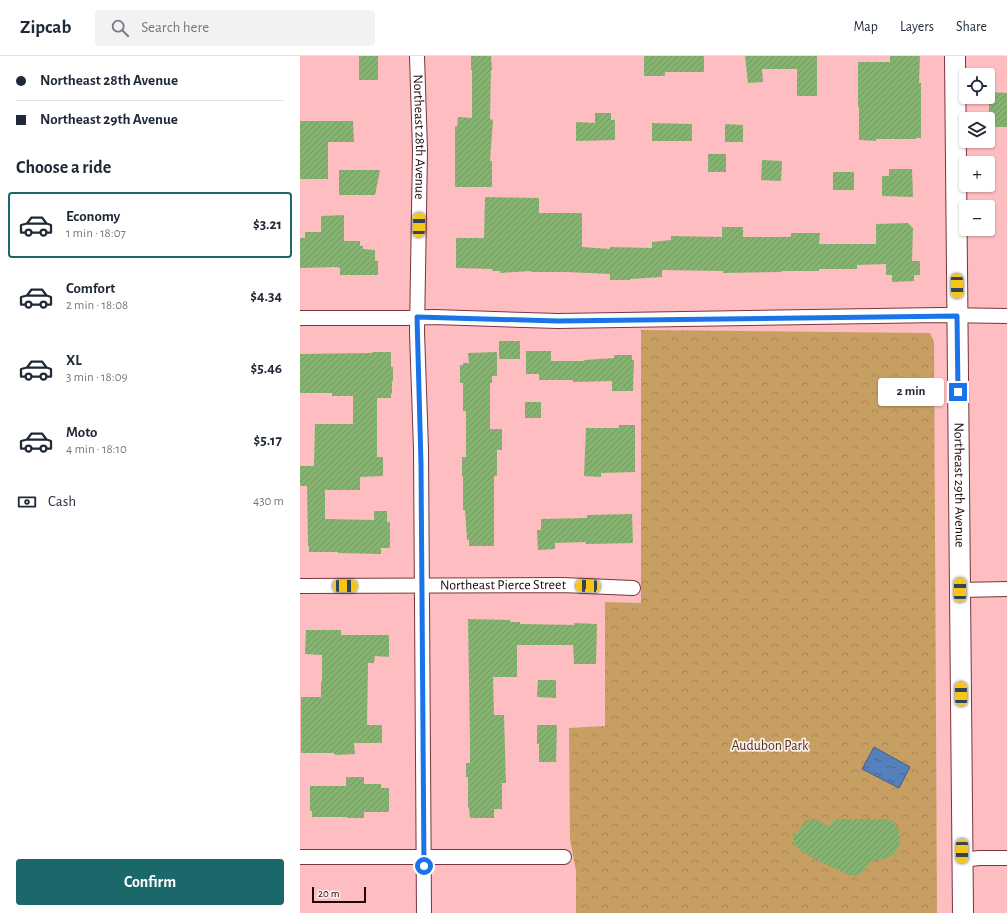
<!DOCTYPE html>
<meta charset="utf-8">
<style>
body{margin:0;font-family:"Alegreya Sans",sans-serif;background:#f2f2f3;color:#1f2937;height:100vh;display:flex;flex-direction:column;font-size:15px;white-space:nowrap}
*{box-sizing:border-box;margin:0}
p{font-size:13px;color:#747a83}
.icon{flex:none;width:22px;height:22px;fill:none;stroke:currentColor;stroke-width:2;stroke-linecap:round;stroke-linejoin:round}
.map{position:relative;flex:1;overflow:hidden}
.drawer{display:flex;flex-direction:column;background:#fff;width:300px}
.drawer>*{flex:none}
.guide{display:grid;align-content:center;height:88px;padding:0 16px;background:#fff}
.tools{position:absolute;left:659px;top:12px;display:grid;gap:8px}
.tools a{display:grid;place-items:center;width:36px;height:36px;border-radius:4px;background:#fff;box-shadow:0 1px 3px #0004;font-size:20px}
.scale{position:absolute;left:12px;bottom:10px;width:54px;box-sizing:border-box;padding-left:4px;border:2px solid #21070a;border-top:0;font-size:11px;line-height:14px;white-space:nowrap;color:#21070a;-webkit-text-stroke:3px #feeded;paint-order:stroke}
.end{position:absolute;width:18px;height:18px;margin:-9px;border:5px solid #1a73e8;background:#fff;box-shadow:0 0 0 2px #fff}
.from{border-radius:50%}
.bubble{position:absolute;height:28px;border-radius:4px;background:#fff;box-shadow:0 1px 3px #0004;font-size:13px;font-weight:700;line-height:28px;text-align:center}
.car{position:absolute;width:12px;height:24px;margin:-12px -6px;border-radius:5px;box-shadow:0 0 3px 1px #0007;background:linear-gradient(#f5c518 24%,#345 0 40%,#f5c518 0 76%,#345 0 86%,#f5c518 0)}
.guide b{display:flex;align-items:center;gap:14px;height:38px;font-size:15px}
.guide b+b{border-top:1px solid #e0e1e3}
.guide i{width:10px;height:10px;background:#1f2937}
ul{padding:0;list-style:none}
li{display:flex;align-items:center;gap:12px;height:66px;margin:0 8px 6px;padding:0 8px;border:2px solid transparent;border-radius:4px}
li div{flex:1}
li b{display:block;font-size:15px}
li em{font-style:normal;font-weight:700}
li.current{border-color:#1a6869}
li>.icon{width:36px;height:36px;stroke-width:1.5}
h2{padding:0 16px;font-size:18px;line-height:48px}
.pay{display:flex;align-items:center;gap:10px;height:44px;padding:0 16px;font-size:15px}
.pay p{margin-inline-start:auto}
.cta{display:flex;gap:8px;margin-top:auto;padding:8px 16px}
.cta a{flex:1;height:46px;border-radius:4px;background:#1a6869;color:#fff;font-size:16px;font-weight:700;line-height:46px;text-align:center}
header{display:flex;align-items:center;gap:24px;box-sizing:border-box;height:56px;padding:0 20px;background:#fff;border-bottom:1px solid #e0e1e3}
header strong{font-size:19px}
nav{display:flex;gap:22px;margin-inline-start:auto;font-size:14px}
.search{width:280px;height:36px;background:#f2f2f3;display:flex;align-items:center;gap:10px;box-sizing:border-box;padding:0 14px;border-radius:4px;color:#747a83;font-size:15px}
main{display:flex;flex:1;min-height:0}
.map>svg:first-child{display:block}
</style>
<header>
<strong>Zipcab</strong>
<div class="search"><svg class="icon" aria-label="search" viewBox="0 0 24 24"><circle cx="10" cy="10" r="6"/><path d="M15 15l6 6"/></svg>Search here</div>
<nav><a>Map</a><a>Layers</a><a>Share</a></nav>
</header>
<main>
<section class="drawer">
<div class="guide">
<b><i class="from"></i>Northeast 28th Avenue</b>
<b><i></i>Northeast 29th Avenue</b>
</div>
<h2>Choose a ride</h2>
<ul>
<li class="current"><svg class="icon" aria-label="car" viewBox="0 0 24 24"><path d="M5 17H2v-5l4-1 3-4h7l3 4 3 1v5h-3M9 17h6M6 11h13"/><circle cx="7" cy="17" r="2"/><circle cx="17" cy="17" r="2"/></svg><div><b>Economy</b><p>1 min · 18:07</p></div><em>$3.21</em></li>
<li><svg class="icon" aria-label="car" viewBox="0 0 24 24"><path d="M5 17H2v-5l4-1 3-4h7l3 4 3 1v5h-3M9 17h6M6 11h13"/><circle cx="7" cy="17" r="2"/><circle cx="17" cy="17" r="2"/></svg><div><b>Comfort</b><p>2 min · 18:08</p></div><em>$4.34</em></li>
<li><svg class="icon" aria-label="car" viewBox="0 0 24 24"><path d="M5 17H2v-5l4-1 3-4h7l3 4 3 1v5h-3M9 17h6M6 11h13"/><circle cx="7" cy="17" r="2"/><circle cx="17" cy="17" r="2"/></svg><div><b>XL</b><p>3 min · 18:09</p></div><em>$5.46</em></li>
<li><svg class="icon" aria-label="car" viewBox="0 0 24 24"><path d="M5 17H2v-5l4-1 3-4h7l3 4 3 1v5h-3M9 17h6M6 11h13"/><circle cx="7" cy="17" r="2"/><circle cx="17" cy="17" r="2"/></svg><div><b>Moto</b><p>4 min · 18:10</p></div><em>$5.17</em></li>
</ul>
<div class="pay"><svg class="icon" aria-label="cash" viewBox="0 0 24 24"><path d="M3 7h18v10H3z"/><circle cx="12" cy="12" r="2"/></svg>Cash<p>430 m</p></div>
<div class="cta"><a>Confirm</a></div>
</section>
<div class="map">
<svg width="707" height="857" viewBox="0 0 707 857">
<defs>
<pattern id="forest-crowns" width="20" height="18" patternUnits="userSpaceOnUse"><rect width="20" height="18" fill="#c89f63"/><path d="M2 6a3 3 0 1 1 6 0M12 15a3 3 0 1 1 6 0" fill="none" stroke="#ac8755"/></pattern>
<pattern id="water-ripples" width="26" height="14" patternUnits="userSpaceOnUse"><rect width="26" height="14" fill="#5480bc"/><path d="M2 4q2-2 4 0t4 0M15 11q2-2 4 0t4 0" fill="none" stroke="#456797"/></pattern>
<pattern id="building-hatch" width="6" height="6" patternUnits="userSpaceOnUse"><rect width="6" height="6" fill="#86b371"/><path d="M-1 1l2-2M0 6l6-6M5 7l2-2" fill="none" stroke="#739860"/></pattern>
</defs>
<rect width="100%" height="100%" fill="#febdc0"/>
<polygon fill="url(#forest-crowns)" points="341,274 630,277 634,286 637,857 276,857 276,815 270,783 269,672 305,670 305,546 341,547"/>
<polygon fill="url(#water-ripples)" stroke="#455c87" points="574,691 610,711 599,732 562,713"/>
<g fill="url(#building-hatch)">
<rect x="59" y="0" width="19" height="24"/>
<polygon points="171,0 191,0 192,14 191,14 190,63 193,64 190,105 192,105 192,131 155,131 155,70 157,71 158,61 172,62 172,14 171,14"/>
<polygon points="344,0 404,0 404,16 365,16 365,19 364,20 344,20"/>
<polygon points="445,0 517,0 517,40 497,40 497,13 462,13 463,26 448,27"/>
<polygon points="590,0 620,0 619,27 621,27 621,82 616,82 616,83 576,83 576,85 559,84 559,51 558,51 558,6 590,6"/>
<polygon points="691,36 707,37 707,71 691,71 691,66 689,66 689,42 691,42"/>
<polygon points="295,57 311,57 311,64 315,64 315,84 276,85 276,66 295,67"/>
<polygon points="0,65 53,65 54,86 28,86 28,123 0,123"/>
<polygon points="352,67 392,68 392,85 352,85"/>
<polygon points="425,68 443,69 443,86 425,86"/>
<rect x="408" y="98" width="18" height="18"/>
<polygon points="462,104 482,105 481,125 461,124"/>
<polygon points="589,113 612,113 613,141 582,140 582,120 589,120"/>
<polygon points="39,114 80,114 75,139 39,139"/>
<rect x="533" y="116" width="21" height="18"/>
<polygon points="185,141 239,142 239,157 282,157 282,191 310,193 310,191 352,192 352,186 371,184 371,180 422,181 422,171 443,171 443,181 491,181 491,177 520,177 519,188 576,188 576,168 608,167 613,172 612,205 620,205 620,219 614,219 614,225 592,226 592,219 586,219 586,208 557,209 557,213 519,213 519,215 481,215 481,216 423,217 423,215 362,214 362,221 330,223 330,224 310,224 310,218 266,216 231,216 231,215 200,217 200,215 193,215 192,213 156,212 156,182 184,182"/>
<polygon points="44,159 44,185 60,185 60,190 63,190 63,193 75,194 75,205 78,205 78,219 40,219 40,212 37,211 0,212 0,182 5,182 5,176 21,176 21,160"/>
<rect x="199" y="285" width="21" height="18"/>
<polygon points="226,295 251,295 251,305 284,305 284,304 314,302 314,299 332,299 332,304 334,304 333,335 312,335 312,325 273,326 273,324 239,324 239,318 226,318"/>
<polygon points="72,296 91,296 91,311 93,311 93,325 92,325 92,338 91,338 91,342 77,342 77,401 83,401 83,420 60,421 60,434 25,434 25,463 74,464 74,455 87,455 87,466 90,466 90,492 81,492 81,498 38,497 38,496 9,496 9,490 8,490 7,430 0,430 0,410 14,410 15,368 53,368 53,340 32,340 32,337 0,337 0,298 72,297"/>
<polygon points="197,296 197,320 192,320 192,327 190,327 190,373 202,373 202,394 197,394 197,420 194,420 194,490 169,490 169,484 167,484 165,454 163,454 163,420 162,420 162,401 166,401 166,355 163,355 163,327 160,327 160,309 163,309 163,307 169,307 168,297"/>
<rect x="225" y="346" width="16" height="16"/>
<polygon points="319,369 335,369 335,416 301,417 301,421 284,420 286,372 319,372"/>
<polygon points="332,458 333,487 286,488 286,486 255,487 255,493 238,494 237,474 241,474 241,463 287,462 287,459"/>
<polygon points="168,563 210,564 210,566 220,566 220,568 274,569 274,567 297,568 296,608 274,608 273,589 217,589 217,621 193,621 194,659 204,659 206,727 202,727 202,753 194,753 194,762 170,762 169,752 168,752 168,721 166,721 166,707 170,707 170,686"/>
<polygon points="6,574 41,574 41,579 89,579 89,601 75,600 74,607 68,607 67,669 82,669 82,687 54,687 55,698 35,699 34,697 1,697 1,641 21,641 21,626 22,626 22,599 5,598"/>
<polygon points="238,624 256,624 256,642 237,641"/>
<polygon points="237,669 257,669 256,706 239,706 239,688 237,688"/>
<polygon points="46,721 64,721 64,728 81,728 81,732 89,732 89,756 64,756 64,762 47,762 47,761 12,761 12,755 10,755 10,730 46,730"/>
<polygon points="511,763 516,763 528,770 535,764 540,763 589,763 595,767 599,775 600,784 598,792 593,799 585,803 571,805 564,814 560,818 552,820 521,806 499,794 495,789 492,777 497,778 503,768 506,765"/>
</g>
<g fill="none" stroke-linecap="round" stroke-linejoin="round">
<defs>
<g id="street">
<path id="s1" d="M117,0L120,94L117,276L121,393L124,857"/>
<polyline points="0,262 105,262 134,261 258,265 640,259 707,260"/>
<path id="s2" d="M0,530L262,529L333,532"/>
<polyline points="660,534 707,533"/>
<polyline points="0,801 264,801"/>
<polyline points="662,804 679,802 707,802"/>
</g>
<g id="secondary">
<path id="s3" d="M655,0L663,857"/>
</g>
</defs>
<use href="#street" stroke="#79363d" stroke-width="16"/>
<use href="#secondary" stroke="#79363d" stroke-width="22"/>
<use href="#street" stroke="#fff" stroke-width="14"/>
<use href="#secondary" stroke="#fff" stroke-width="20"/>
</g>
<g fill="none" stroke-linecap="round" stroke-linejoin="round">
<polyline stroke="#1a73e8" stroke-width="5" points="124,810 121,408 117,261 258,265 657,260 658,336"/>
</g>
<g text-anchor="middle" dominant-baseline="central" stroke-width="3.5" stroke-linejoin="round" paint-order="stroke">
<g font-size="14" fill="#21070a" stroke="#feeded">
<text stroke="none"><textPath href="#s1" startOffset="81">Northeast 28th Avenue</textPath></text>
<text stroke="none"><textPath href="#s3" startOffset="429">Northeast 29th Avenue</textPath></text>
<text stroke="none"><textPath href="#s2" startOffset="203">Northeast Pierce Street</textPath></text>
</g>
<g font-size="14" fill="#4c3819" stroke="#feeded">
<text x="470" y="690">Audubon Park</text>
</g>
</g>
</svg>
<div class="tools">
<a><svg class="icon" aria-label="locate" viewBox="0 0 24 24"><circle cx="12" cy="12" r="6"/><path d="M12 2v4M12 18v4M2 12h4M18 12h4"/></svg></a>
<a><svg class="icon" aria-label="layers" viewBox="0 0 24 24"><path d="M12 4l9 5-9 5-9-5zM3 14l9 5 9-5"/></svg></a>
<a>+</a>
<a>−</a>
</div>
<div class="scale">20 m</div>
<i class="end from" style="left:124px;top:810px"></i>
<i class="end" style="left:658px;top:336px"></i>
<div class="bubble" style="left:578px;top:322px;width:66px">2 min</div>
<i class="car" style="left:119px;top:169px;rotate:1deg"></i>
<i class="car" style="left:657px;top:230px;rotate:179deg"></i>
<i class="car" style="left:45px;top:530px;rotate:90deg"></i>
<i class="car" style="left:288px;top:530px;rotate:272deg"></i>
<i class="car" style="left:660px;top:534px;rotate:0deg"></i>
<i class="car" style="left:661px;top:638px;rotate:359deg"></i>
<i class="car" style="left:662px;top:795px;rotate:180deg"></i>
</div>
</main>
